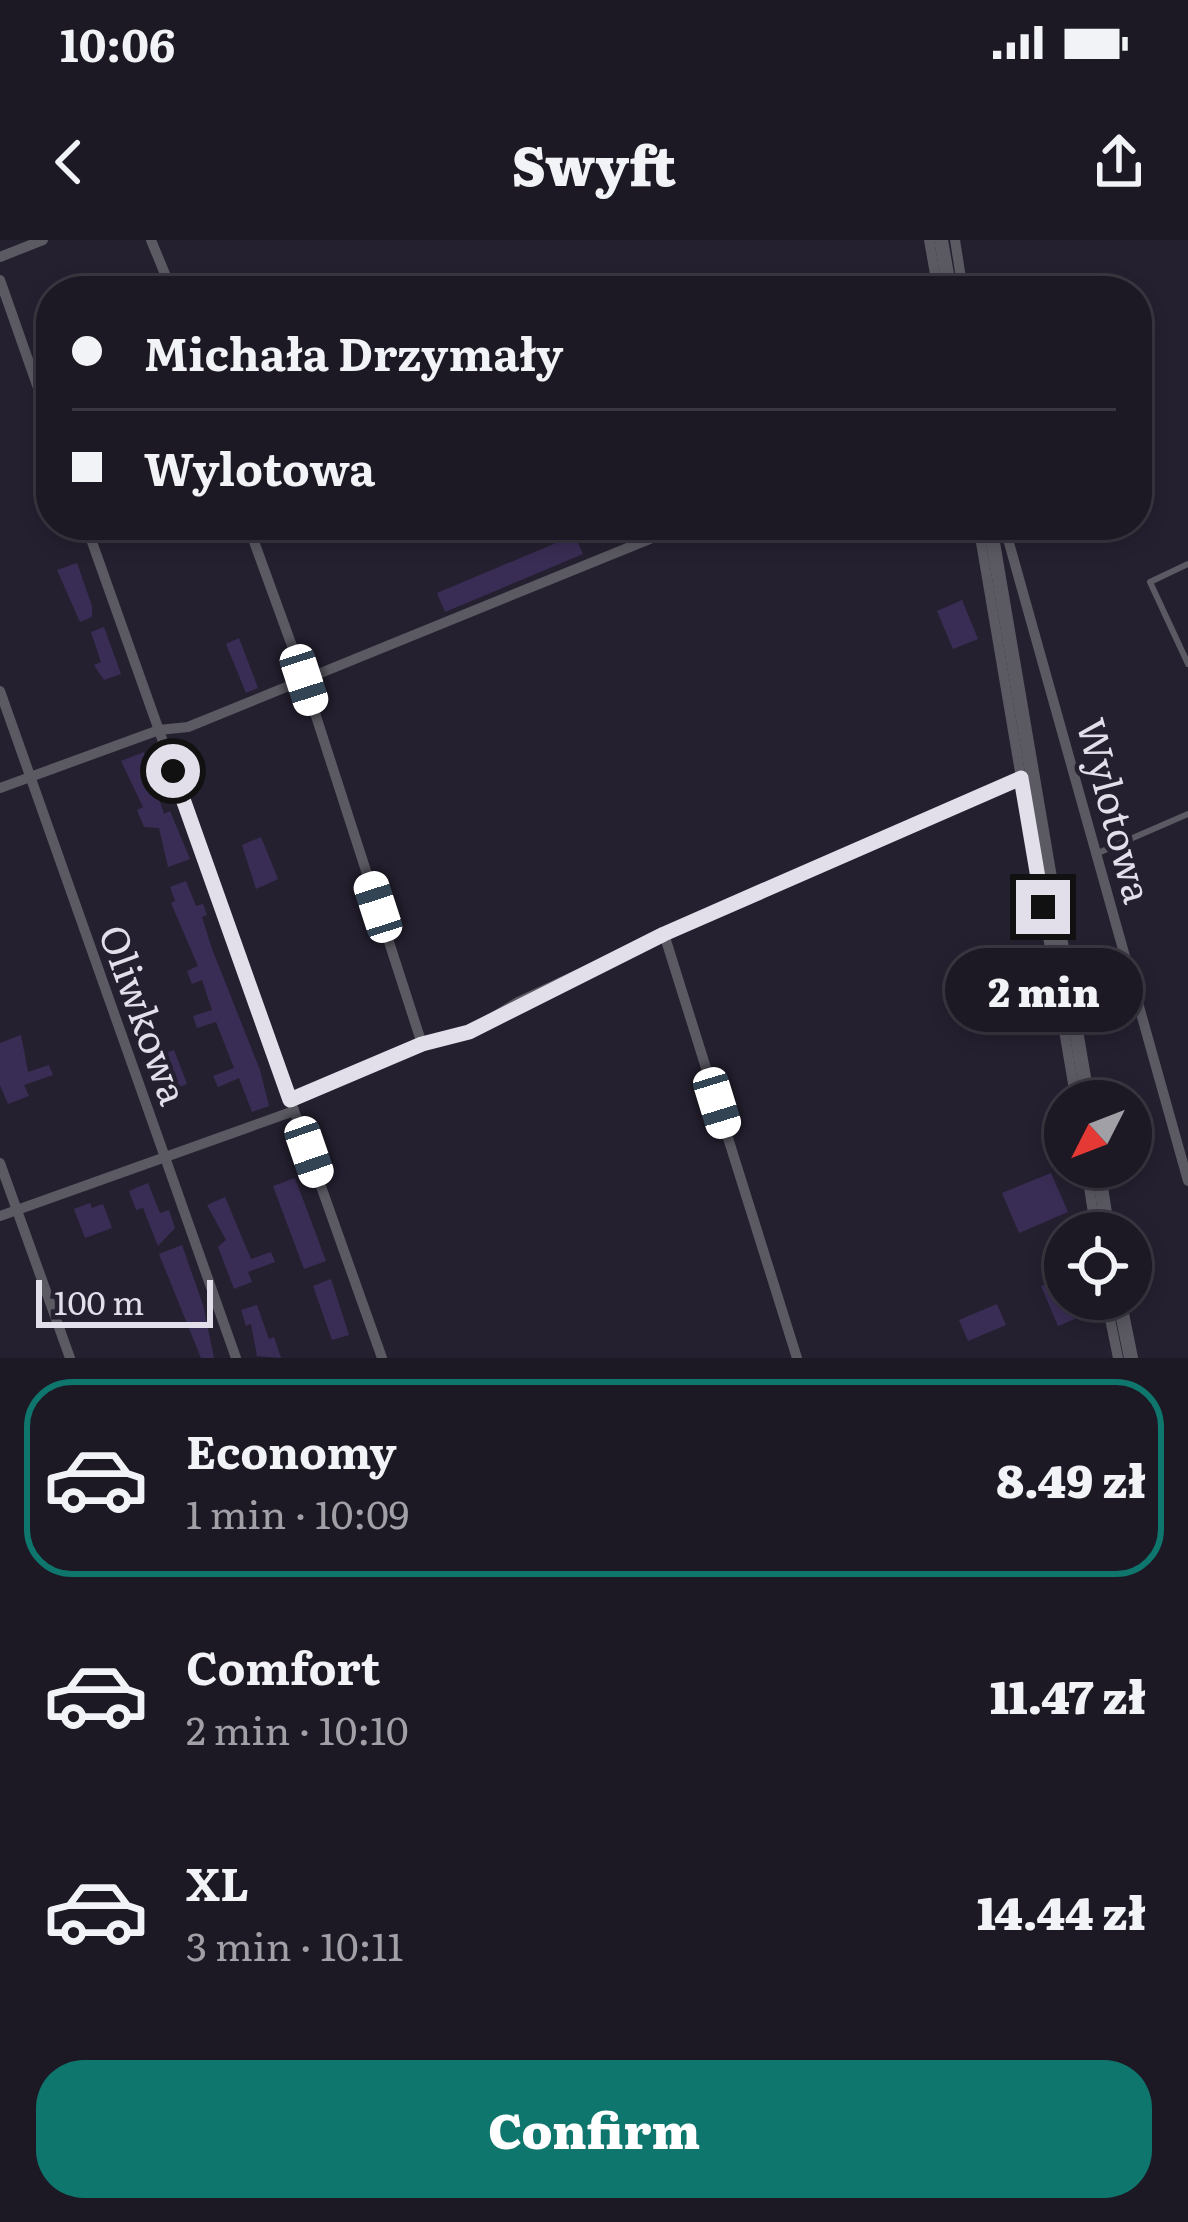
<!DOCTYPE html>
<meta charset="utf-8">
<style>
body{margin:0;font-family:Literata,serif;background:#292531;color:#f1f3f6;height:100vh;display:flex;flex-direction:column;font-size:45px;white-space:nowrap}
*{box-sizing:border-box;margin:0}
p{font-size:39px;color:#a0a0a6}
.icon{flex:none;width:66px;height:66px;fill:none;stroke:currentColor;stroke-width:2;stroke-linecap:round;stroke-linejoin:round}
.map{position:relative;height:1118px;overflow:hidden}
.drawer{display:flex;flex-direction:column;background:#1c1824;flex:1}
.drawer>*{flex:none}
.top-card{position:absolute;left:36px;top:36px;width:1116px;height:264px;border-radius:48px;box-shadow:0 6px 18px #0003,0 0 0 3px #3a3741;display:grid;align-content:center;height:264px;padding:0 36px;background:#1c1824}
.needle{width:78px;rotate:228deg}
.buttons{position:absolute;left:1044px;top:840px;display:grid;gap:24px}
.buttons a{display:grid;place-items:center;width:108px;height:108px;border-radius:50%;background:#1c1824;box-shadow:0 6px 18px #0003,0 0 0 3px #3a3741;font-size:60px}
.scale{position:absolute;left:36px;bottom:30px;width:177px;box-sizing:border-box;padding-left:12px;border:6px solid #e2dfea;border-top:0;font-size:33px;line-height:42px;white-space:nowrap;color:#e2dfea;-webkit-text-stroke:9px #252030;paint-order:stroke}
.end{position:absolute;width:54px;height:54px;margin:-27px;border:15px solid #e2dfea;background:#111;box-shadow:0 0 0 6px #111}
.from{border-radius:50%}
.bubble{position:absolute;height:84px;border-radius:42px;background:#1c1824;box-shadow:0 6px 18px #0003,0 0 0 3px #3a3741;font-size:39px;font-weight:800;line-height:84px;text-align:center}
.car{position:absolute;width:36px;height:72px;margin:-36px -18px;border-radius:15px;box-shadow:0 0 9px 3px #0007;background:linear-gradient(#fff 24%,#345 0 40%,#fff 0 76%,#345 0 86%,#fff 0)}
.top-card b{display:flex;align-items:center;gap:42px;height:114px;font-size:45px}
.top-card b+b{border-top:3px solid #3a3741}
.top-card i{width:30px;height:30px;background:#f1f3f6}
ul{padding:21px 0 0;list-style:none}
li{display:flex;align-items:center;gap:36px;height:198px;margin:0 24px 18px;padding:0 12px;border:6px solid transparent;border-radius:48px}
li div{flex:1}
li b{display:block;font-size:45px}
li em{font-style:normal;font-weight:800}
li.current{border-color:#0f766e}
li>.icon{width:108px;height:108px;stroke-width:1.5}
.button{display:flex;gap:24px;margin-top:auto;padding:24px 36px}
.button a{flex:1;height:138px;border-radius:48px;background:#0f766e;color:#fff;font-size:48px;font-weight:800;line-height:138px;text-align:center}
.status{display:flex;justify-content:space-between;align-items:center;height:84px;padding:0 60px;background:#1c1824;direction:ltr}
.status svg{height:33px;fill:currentColor}
header{display:flex;justify-content:space-between;align-items:center;height:156px;padding:0 36px;background:#1c1824;font-size:54px;font-weight:800}
.map>svg:first-child{display:block}
</style>
<div class="status"><b>10:06</b><svg viewBox="0 0 49 12"><path d="M0 12V9h3v3zM5 12V6h3v6zM10 12V3h3v9zM15 12V0h3v12zM26 1h20v11H26zM47 4h2v5h-2z"/></svg></div>
<header><svg class="icon" aria-label="back" viewBox="0 0 24 24"><path d="M15 5l-7 7 7 7"/></svg>Swyft<svg class="icon" aria-label="share" viewBox="0 0 24 24"><path d="M12 15V3M7 8l5-5 5 5M5 13v7h14v-7"/></svg></header>
<div class="map">
<svg width="1188" height="1118" viewBox="0 0 1188 1118">
<rect width="100%" height="100%" fill="#252030"/>
<g fill="#3a2d55">
<polygon points="575,295 583,314 445,372 437,353"/>
<polygon points="77,323 92,366 92,377 80,382 57,330"/>
<polygon points="962,360 978,399 953,409 937,371"/>
<polygon points="104,387 121,434 104,440 94,425 101,422 91,392"/>
<polygon points="239,398 258,448 246,453 226,404"/>
<polygon points="144,512 164,574 170,571 190,619 168,627 159,588 144,587 137,570 143,567 121,521"/>
<polygon points="261,597 278,639 256,649 242,605"/>
<polygon points="186,641 196,666 203,664 207,675 202,677 212,709 260,830 269,866 252,872 239,838 218,847 213,836 234,828 216,782 197,788 193,776 212,770 202,740 192,744 187,731 198,726 171,663 175,661 170,647"/>
<polygon points="21,795 28,832 49,825 53,835 24,845 29,856 8,864 0,845 0,803"/>
<polygon points="174,810 187,844 163,853 150,819"/>
<polygon points="1051,933 1068,972 1019,993 1002,953"/>
<polygon points="295,938 326,1021 304,1029 273,946"/>
<polygon points="148,943 160,973 169,970 175,988 158,1006 143,968 136,970 129,951"/>
<polygon points="225,957 251,1019 271,1012 275,1022 248,1032 252,1042 234,1049 218,1007 226,1000 207,965"/>
<polygon points="90,963 92,968 103,964 112,988 85,998 74,969"/>
<polygon points="182,1005 203,1065 214,1118 201,1118 159,1014"/>
<polygon points="1065,1036 1065,1059 1075,1059 1082,1076 1058,1086 1041,1046"/>
<polygon points="331,1039 349,1095 332,1100 313,1046"/>
<polygon points="997,1064 1006,1085 968,1101 959,1080"/>
<polygon points="257,1065 269,1099 274,1097 281,1118 257,1116 251,1084 246,1086 241,1070"/>
</g>
<g fill="none" stroke-linecap="round" stroke-linejoin="round">
<g stroke="#5b5962" stroke-width="6">
<polyline points="1188,324 1150,342 1188,424"/>
<polyline points="1098,613 1188,574"/>
</g>
<g stroke="#5b5962" stroke-width="10">
<polyline points="151,0 172,51"/>
<polyline points="929,0 938,51"/>
<polyline points="955,0 963,51"/>
<polyline points="0,17 43,0"/>
<polyline points="0,40 51,185"/>
<polyline points="86,285 382,1118"/>
<polyline points="248,285 304,439 422,804"/>
<polyline points="978,285 1076,861"/>
<polyline points="1004,285 1188,941"/>
<polyline points="0,451 236,1118"/>
<polyline points="0,548 159,490 188,487 684,285"/>
<polyline points="664,694 797,1118"/>
<polyline points="290,860 422,804 469,792 518,762 664,694 1021,538"/>
<polyline points="0,923 70,1118"/>
<polyline points="1086,927 1096,993"/>
<polyline points="0,976 294,871"/>
<polyline points="1106,1059 1118,1118"/>
</g>
<g stroke="#5b5962" stroke-width="14">
<polyline points="941,0 950,51"/>
<polyline points="990,285 1088,861"/>
<polyline points="1098,927 1108,993"/>
<polyline points="1119,1059 1131,1118"/>
</g>
</g>
<g fill="none" stroke-linecap="round" stroke-linejoin="round">
<polyline stroke="#e2dfea" stroke-width="15" points="173,531 290,860 422,804 469,792 664,694 1021,538 1043,667"/>
</g>
<g text-anchor="middle" dominant-baseline="central" stroke-width="9" stroke-linejoin="round" paint-order="stroke">
<g font-size="39" fill="#e2dfea" stroke="#252030">
<text transform="translate(1117 570) rotate(75)">Wylotowa</text>
<text transform="translate(146 774) rotate(70)">Oliwkowa</text>
</g>
</g>
</svg>
<div class="buttons">
<a><svg class="needle" viewBox="-14 -14 28 28"><path d="M0-13l5 13h-10z" fill="#e53935"/><path d="M0 13l5-13h-10z" fill="#a0a0a6"/></svg></a>
<a><svg class="icon" aria-label="locate" viewBox="0 0 24 24"><circle cx="12" cy="12" r="6"/><path d="M12 2v4M12 18v4M2 12h4M18 12h4"/></svg></a>
</div>
<div class="scale">100 m</div>
<i class="end from" style="left:173px;top:531px"></i>
<i class="end" style="left:1043px;top:667px"></i>
<div class="bubble" style="left:945px;top:708px;width:198px">2 min</div>
<i class="car" style="left:304px;top:440px;rotate:162deg"></i>
<i class="car" style="left:378px;top:667px;rotate:342deg"></i>
<i class="car" style="left:717px;top:863px;rotate:163deg"></i>
<i class="car" style="left:309px;top:912px;rotate:161deg"></i>
<div class="top-card">
<b><i class="from"></i>Michała Drzymały</b>
<b><i></i>Wylotowa</b>
</div>
</div>
<section class="drawer">
<ul>
<li class="current"><svg class="icon" aria-label="car" viewBox="0 0 24 24"><path d="M5 17H2v-5l4-1 3-4h7l3 4 3 1v5h-3M9 17h6M6 11h13"/><circle cx="7" cy="17" r="2"/><circle cx="17" cy="17" r="2"/></svg><div><b>Economy</b><p>1 min · 10:09</p></div><em>8.49 zł</em></li>
<li><svg class="icon" aria-label="car" viewBox="0 0 24 24"><path d="M5 17H2v-5l4-1 3-4h7l3 4 3 1v5h-3M9 17h6M6 11h13"/><circle cx="7" cy="17" r="2"/><circle cx="17" cy="17" r="2"/></svg><div><b>Comfort</b><p>2 min · 10:10</p></div><em>11.47 zł</em></li>
<li><svg class="icon" aria-label="car" viewBox="0 0 24 24"><path d="M5 17H2v-5l4-1 3-4h7l3 4 3 1v5h-3M9 17h6M6 11h13"/><circle cx="7" cy="17" r="2"/><circle cx="17" cy="17" r="2"/></svg><div><b>XL</b><p>3 min · 10:11</p></div><em>14.44 zł</em></li>
</ul>
<div class="button"><a>Confirm</a></div>
</section>
